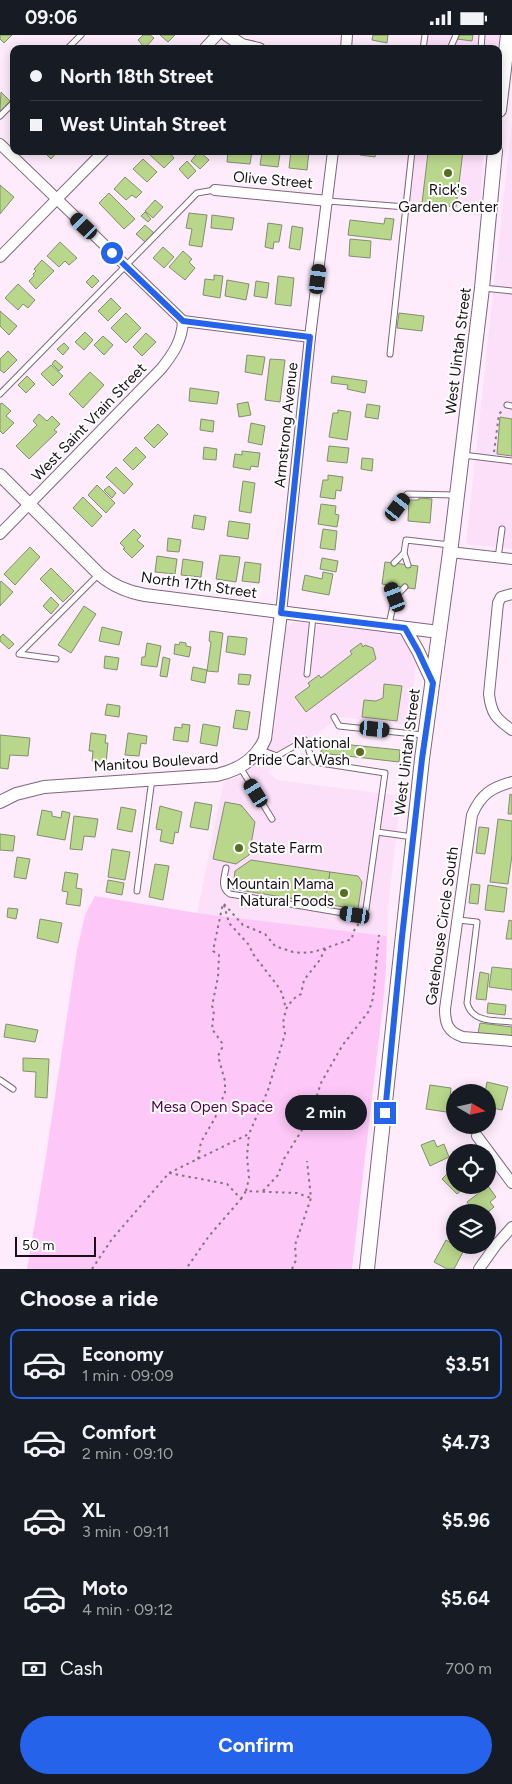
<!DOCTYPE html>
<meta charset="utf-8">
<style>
body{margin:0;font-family:Figtree,sans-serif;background:#20242c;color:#f1f3f6;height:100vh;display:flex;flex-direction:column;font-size:19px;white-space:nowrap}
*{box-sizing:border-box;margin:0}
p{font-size:16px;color:#9ea1a6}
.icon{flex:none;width:28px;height:28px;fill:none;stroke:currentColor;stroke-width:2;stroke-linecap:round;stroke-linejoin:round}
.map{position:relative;height:1234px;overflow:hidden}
.details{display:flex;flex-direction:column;background:#171b24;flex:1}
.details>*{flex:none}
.guide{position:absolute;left:10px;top:10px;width:492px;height:110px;border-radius:10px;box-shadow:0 2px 12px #0003;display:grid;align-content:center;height:110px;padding:0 20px;background:#171b24}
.needle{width:32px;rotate:99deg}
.tools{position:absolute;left:446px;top:1049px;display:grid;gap:10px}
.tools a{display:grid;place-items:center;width:50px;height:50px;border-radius:50%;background:#171b24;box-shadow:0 2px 12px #0003;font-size:25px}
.scale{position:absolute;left:15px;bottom:12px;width:81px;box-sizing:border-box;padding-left:5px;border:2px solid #1a1019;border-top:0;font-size:14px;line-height:18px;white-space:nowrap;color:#1a1019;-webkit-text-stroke:4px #fff;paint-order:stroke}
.end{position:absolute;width:22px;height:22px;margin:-11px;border:6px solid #2563eb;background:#fff;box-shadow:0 0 0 2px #fff}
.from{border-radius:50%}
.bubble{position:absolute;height:35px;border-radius:18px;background:#171b24;box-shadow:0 2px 12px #0003;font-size:16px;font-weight:700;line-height:35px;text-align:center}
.car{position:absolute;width:15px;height:30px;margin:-15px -8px;border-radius:6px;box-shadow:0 0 4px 1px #0007;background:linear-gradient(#222 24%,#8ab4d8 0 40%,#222 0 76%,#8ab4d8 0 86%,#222 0)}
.guide b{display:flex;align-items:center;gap:18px;height:48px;font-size:19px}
.guide b+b{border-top:1px solid #363941}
.guide i{width:12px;height:12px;background:#f1f3f6}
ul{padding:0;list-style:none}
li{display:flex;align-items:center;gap:15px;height:70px;margin:0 10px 8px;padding:0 10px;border:2px solid transparent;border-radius:10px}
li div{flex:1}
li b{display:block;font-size:19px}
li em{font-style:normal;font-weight:700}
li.selected{border-color:#2563eb}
li>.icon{width:45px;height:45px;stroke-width:1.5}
h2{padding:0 20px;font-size:22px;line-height:60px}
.pay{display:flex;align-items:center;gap:12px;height:55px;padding:0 20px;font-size:19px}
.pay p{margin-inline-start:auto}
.cta{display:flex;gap:10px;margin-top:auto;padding:10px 20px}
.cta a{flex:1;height:58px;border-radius:30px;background:#2563eb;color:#fff;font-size:20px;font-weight:700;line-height:58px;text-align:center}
.status{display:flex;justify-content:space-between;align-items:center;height:35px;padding:0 25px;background:#171b24;direction:ltr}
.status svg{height:14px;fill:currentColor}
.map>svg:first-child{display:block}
</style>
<div class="status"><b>09:06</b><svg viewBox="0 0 49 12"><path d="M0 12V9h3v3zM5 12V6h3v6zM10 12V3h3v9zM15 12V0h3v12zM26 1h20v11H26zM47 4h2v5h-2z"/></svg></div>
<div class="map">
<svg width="512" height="1234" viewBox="0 0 512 1234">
<rect width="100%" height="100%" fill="#feecfc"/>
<g fill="#fcdff8">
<polygon points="423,0 512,0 512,31 499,29 499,14 421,14"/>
<polygon points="512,86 512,514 466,509"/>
<polygon points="408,116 483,116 480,181 401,171"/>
<polygon points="293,587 395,599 404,603 416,626 410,690 339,682 268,737 277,745 401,761 388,872 387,901 197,878 224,746 238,742 258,729 271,707 275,690 286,596 287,592"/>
</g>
<polygon fill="#fdc7f7" points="95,861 197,878 387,901 386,933 383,969 352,1234 27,1234 45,1128 77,915 85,880"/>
<g fill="#b9d78b" stroke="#818e6f">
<polygon points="0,0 12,0 4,8 0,4"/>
<polygon points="143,0 150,0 154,3 145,13 138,5"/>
<polygon points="160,0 175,0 168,7"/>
<polygon points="373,0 388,0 387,8 372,5"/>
<polygon points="458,0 473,0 472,6 457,4"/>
<polygon points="1,57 10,66 1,76 0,75"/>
<polygon points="43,116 58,116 51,124"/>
<polygon points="151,116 168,116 174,123 164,133 149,119"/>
<polygon points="199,116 209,125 200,134 191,126"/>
<polygon points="228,116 252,116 250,129 227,127"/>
<polygon points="291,116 309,116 307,135 289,133"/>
<polygon points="361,116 376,116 375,122 360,120"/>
<polygon points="417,116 463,116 456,172 422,168 428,118"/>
<polygon points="262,117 280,119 278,132 260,130"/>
<polygon points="143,124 157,137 147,147 133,134"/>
<polygon points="187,126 196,136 188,144 179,134"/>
<polygon points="125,142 142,157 136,163 132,160 126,165 114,154"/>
<polygon points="0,150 14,162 0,179"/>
<polygon points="109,158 135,184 124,194 99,168"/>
<polygon points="155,165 163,172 153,183 145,176"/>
<polygon points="145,177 151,184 148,187 141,181"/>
<polygon points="189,178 207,180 202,212 189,210 192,194 186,193"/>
<polygon points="212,180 234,183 232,195 211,193"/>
<polygon points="385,183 394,184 391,205 348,200 350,185 384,189"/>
<polygon points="268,188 282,190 279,207 274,207 273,214 265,212"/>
<polygon points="145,190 154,198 145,207 136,199"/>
<polygon points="292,191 303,193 300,215 289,213"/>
<polygon points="350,204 371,206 370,223 349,221"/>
<polygon points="60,207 77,223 69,230 65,226 59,232 47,221"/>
<polygon points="163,212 174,222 164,233 153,223"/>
<polygon points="183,216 192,224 189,227 195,233 185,245 169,232"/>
<polygon points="42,225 54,236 36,254 29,246 34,241 33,239 36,236 34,234"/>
<polygon points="93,240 99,246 92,253 86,247"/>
<polygon points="214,240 223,241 220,263 203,260 205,244 214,245"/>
<polygon points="278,241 294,243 291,271 275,269"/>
<polygon points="227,245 249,249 246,265 225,261"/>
<polygon points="256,246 269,248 267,263 254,261"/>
<polygon points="18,249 35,265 28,273 23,269 18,275 5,263"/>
<polygon points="111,263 121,273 108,286 98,276"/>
<polygon points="0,276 17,291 9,300 0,291"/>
<polygon points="126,278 141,293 126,308 111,293"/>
<polygon points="399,278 424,281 422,296 397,293"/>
<polygon points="85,297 93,305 84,315 75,307"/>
<polygon points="146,298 156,307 142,321 133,312"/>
<polygon points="103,301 113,310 104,320 94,310"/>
<polygon points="64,308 69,313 63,320 57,314"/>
<polygon points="8,316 17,325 4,338 0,335 0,324"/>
<polygon points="247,320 265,322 262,340 245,337"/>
<polygon points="270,324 285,325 280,367 265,365"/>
<polygon points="55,325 63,332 59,336 52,329"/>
<polygon points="51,330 63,341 53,351 41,339"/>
<polygon points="90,337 104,350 83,373 69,359"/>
<polygon points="27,341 35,349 26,358 18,350"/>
<polygon points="332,341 367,346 365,358 347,354 348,350 331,348"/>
<polygon points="190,353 219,357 217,369 189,366"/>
<polygon points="248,367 251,380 239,382 237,369"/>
<polygon points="2,368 11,376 6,381 14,388 3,399 0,396 0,369"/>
<polygon points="367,369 380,371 378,384 365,382"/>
<polygon points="338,375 351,377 347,405 329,402 333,378 338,378"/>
<polygon points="39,379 47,386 52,381 60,389 54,395 57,397 29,424 16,411 37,390 33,386"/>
<polygon points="500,382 512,384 512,421 497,419"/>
<polygon points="201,384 214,386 213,397 200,395"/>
<polygon points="251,388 265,391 262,410 248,407"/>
<polygon points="158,389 168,399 154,413 144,403"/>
<polygon points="329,411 349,413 347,428 327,426"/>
<polygon points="136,412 146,422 133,435 123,425"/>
<polygon points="204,412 217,414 216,425 203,424"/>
<polygon points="242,416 260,418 258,432 251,431 250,435 233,432 235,419 242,420"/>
<polygon points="362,423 373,424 372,436 361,434"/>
<polygon points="116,432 133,449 124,459 106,442"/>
<polygon points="328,440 343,442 341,456 336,455 335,464 320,462 323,445 328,445"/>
<polygon points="243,446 255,448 251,478 239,476"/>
<polygon points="97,450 115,468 106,478 88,460"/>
<polygon points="109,451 116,458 112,463 104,455"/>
<polygon points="83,462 102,481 92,492 73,473"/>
<polygon points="419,463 432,464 430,488 408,486 409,465 419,465"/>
<polygon points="321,469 336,471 335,479 339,480 337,492 318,489"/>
<polygon points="194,480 206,482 204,495 192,493"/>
<polygon points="229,486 250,489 248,504 227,501"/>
<polygon points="134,494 141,501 137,505 144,511 132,523 123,514 125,513 120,508"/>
<polygon points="323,494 337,496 335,515 320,513"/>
<polygon points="168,503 181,505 179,517 167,516"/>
<polygon points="30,512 40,522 15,550 4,539"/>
<polygon points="220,520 240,522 236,547 216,544"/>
<polygon points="157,521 177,524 175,539 155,537"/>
<polygon points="322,523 338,526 336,537 320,534"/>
<polygon points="183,524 203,527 201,542 181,540"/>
<polygon points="245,527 261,529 259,548 242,546"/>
<polygon points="385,527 418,531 415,554 382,549"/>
<polygon points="51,533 74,556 63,567 40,544"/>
<polygon points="323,537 333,539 329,560 302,555 305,540 322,544"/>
<polygon points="1,546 13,557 0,571 0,548"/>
<polygon points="51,562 59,570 51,579 43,571"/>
<polygon points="84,571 96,579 71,618 58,610"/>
<polygon points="102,592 122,597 119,610 99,606"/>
<polygon points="210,596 223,598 218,637 207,636 211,607 209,606"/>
<polygon points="3,599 14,609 9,614 0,606 0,602"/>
<polygon points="228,601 247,603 245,620 226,617"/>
<polygon points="180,607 186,608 186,611 191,612 189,622 174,619 175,609 179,610"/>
<polygon points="147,608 161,611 157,632 141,630 142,622 145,622"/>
<polygon points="361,608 363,612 365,610 373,613 376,624 306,677 295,662 310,651 308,648 319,640 321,643 352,619 350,616"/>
<polygon points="105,621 119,623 117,635 104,633"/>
<polygon points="163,622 170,624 167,642 160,641"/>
<polygon points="193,632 207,635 205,648 191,645"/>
<polygon points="239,639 251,640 249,650 238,649"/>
<polygon points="384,649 402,651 397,686 362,682 364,665 376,666 383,663"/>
<polygon points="107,669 120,671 119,682 105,680"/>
<polygon points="236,675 250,677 247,695 233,693"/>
<polygon points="182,689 190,690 188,707 173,705 175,692 182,693"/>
<polygon points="203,689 220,692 217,711 200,708"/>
<polygon points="91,698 106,700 105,708 108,708 106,728 92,726 93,716 89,716"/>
<polygon points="128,698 147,701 146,709 141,708 139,721 125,720"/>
<polygon points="0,700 30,703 28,721 10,720 8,734 0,733"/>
<polygon points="322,707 400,715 399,727 321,718"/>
<polygon points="510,759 512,760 512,779 508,779"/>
<polygon points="195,767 212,770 208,795 190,792"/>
<polygon points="225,767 241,770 255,787 249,820 236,829 213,824"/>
<polygon points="160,771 182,777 178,798 175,797 173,809 160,806 162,795 156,794"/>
<polygon points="121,772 136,775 132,797 117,794"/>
<polygon points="42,775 52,777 52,781 61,783 62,776 70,778 65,805 37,800"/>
<polygon points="74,781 98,784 95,802 84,801 82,815 70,814"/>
<polygon points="498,784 512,786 512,820 508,849 490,847"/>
<polygon points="479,792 489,793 485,819 476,818"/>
<polygon points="0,799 15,801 13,816 0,815"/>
<polygon points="112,814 130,817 125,845 108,842"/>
<polygon points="17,822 30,824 26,844 14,842"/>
<polygon points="251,825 330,837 325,869 233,854 235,836"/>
<polygon points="155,829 169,831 163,865 149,862"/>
<polygon points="65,837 78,839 76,853 82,854 80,871 66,869 68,857 62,856"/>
<polygon points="330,837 358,841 362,847 358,874 325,869"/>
<polygon points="108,845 124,848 122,860 106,857"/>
<polygon points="471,849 480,850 478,869 469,868"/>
<polygon points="488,850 507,853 504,877 485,875"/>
<polygon points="8,873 18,874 16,884 7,882"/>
<polygon points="40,884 62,888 58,908 37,903"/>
<polygon points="509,885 512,886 512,904 506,904"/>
<polygon points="492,932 512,934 512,955 489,952"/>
<polygon points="480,937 489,939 486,965 476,964"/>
<polygon points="488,968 506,970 505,980 487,978"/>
<polygon points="480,988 512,992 512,1002 478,998"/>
<polygon points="6,989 38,995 35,1007 4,1002"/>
<polygon points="23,1023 49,1024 47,1063 35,1062 36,1037 23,1036"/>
<polygon points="487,1047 508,1052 502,1075 488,1072 490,1064 488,1063 488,1058 485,1058"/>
<polygon points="430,1050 451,1053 450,1063 455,1064 453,1078 426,1074"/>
<polygon points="434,1105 437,1112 444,1109 449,1122 430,1131 421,1110"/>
<polygon points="455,1131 455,1150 467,1150 457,1159 442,1144"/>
<polygon points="488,1151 496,1162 490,1167 494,1172 487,1178 474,1178 467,1167"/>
<polygon points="455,1190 455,1203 449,1199"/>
<polygon points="446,1205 464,1215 454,1234 447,1234 434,1227"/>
</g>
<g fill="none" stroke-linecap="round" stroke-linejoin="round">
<defs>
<g id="service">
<polyline points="451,13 461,14"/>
<polyline points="67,14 81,0"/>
<polyline points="423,14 425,0"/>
<polyline points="450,14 456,0"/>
<polyline points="481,14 482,0"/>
<polyline points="0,81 14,67"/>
<polyline points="328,166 406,172"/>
<polyline points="483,253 512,256"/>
<polyline points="390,319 412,116"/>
<polyline points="0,359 197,158 215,155"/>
<polyline points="507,370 512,371"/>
<polyline points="463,420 512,426"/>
<polyline points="398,472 407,459 456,460"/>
<polyline points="498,523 502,494"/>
<polyline points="394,528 404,518"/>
<polyline points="408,530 404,518 406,505 450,510"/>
<polyline points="391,550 395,562"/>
<polyline points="389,589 395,562 405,552"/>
<polyline points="56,624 19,619 99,539"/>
<polyline points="307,639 313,582"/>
<polyline points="334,682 339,691 423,700"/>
<polyline points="240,732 272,784"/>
<polyline points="377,797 413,802"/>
<path d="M226,833C224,843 220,853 230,859L355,880L362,878L366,874L385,738L314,727C309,721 309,712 305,705L277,721L261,715"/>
<polyline points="137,856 152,744"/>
<path d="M458,885L477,887L467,968C472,988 495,985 512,987"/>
<polyline points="0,1045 13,1054"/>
</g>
<g id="minor">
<polyline points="204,14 217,0"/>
<polyline points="346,14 347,0"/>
<polyline points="0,109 183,286 310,302"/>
<polyline points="215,155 328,166"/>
<polyline points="0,222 104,116"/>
<path d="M0,499L161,334C173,319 182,306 183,286"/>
<polyline points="450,517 512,524"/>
<path d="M512,559L501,562L498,568L489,659C491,678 496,684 512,695"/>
<polyline points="281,578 310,302 333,116"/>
<path d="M512,747C491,753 481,759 472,780L445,974C445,989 448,997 463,1002L512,1006"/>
<polyline points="477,1101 512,1148"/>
<polyline points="479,1234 496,1210 512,1192"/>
</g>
<g id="tertiary">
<polyline points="227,0 242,10 259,14"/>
<path d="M0,440L99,539C113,551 127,557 145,560L439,597"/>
<polyline points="405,593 418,616 433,648"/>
<path d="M0,767L16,759L44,752L217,740C239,735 256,725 265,704L281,578"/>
</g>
<g id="secondary">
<polyline points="499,75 508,0"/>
<polyline points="367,1234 422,724 451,510 482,253 495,116"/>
</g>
</defs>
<use href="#service" stroke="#7f657c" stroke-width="7"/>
<use href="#minor" stroke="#7f657c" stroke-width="12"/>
<use href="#tertiary" stroke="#7f657c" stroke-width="14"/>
<use href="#secondary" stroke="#7f657c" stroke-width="16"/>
<g stroke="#827480" stroke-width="2" stroke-dasharray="2.5 4" stroke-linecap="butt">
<polyline points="494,417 499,379 502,376"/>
<polyline points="224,869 243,890 265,899 275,911 293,917 302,918 313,917 326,913"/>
<polyline points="224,870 229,888 249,910 253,919 277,950 282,958 286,974"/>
<polyline points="198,1124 201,1107 215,1083 225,1057 225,1046 218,1021 222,1013 222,1008 212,994 214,975 212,971 218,942 219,920 213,916 223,868"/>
<polyline points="169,1138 249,1099 268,1055 285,999 283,988 286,974 293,964 301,959 304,945 319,926 326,913 352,904 353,897 358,890 357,887"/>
<polyline points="246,1156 249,1143 247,1121 249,1099"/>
<polyline points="263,1156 278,1140 284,1124 310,1082 321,1048 342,1011 369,976 373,963 379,900"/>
<polyline points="241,1164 246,1156 297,1158 311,1163"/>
<polyline points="92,1234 112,1204 169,1138 227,1149 241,1164 209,1201 186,1234"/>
<polyline points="292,1234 296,1225 295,1210 311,1163 307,1126"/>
</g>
<use href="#service" stroke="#fff" stroke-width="5"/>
<use href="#minor" stroke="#fff" stroke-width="10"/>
<use href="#tertiary" stroke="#fff" stroke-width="12"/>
<use href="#secondary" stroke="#fff" stroke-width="14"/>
</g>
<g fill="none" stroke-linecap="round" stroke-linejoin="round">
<polyline stroke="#2563eb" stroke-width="6" points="112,218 183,286 310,302 281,578 405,593 418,616 433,648 422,724 402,902 385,1078"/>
</g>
<g fill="#556f21" stroke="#fff" stroke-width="2">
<circle cx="448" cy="138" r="5"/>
<circle cx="360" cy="717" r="5"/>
<circle cx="239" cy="813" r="5"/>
<circle cx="344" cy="858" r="5"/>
</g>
<g text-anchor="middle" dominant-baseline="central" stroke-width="4" stroke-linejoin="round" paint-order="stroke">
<g font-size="15" fill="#1a1019" stroke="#fff">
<text transform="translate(273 145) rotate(5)">Olive Street</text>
<text transform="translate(458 316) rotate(-83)">West Uintah Street</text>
<text transform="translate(89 387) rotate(-46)">West Saint Vrain Street</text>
<text transform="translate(286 390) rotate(-84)">Armstrong Avenue</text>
<text transform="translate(199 550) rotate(8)">North 17th Street</text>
<text transform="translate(407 717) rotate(-83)">West Uintah Street</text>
<text transform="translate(156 727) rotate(-4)">Manitou Boulevard</text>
<text transform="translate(442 891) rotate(-82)">Gatehouse Circle South</text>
</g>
<g font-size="15" fill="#1a1019" stroke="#fff" text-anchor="end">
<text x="448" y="155" text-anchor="middle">Rick's<tspan x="448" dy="17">Garden Center</tspan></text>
<text x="350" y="708">National<tspan x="350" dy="17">Pride Car Wash</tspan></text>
<text x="249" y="813" text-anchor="start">State Farm</text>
<text x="334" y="849">Mountain Mama<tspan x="334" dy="17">Natural Foods</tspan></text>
</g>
<g font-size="15" fill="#4d004a" stroke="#fff">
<text x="212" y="1072">Mesa Open Space</text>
</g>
</g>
</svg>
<div class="tools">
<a><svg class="needle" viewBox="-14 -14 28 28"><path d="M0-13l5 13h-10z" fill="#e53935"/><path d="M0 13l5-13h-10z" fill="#9ea1a6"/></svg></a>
<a><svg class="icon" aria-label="locate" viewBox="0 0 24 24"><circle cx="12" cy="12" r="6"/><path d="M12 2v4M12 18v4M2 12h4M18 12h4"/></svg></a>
<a><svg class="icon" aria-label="layers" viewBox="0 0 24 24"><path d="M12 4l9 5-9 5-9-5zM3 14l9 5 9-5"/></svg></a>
</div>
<div class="scale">50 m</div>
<i class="end from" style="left:112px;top:218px"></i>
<i class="end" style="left:385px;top:1078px"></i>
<div class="bubble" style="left:285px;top:1060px;width:82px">2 min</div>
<i class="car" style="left:84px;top:191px;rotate:314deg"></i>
<i class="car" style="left:318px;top:244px;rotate:7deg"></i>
<i class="car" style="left:398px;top:472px;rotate:37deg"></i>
<i class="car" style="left:395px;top:562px;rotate:339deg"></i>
<i class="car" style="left:375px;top:694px;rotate:96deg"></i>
<i class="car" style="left:256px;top:758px;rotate:328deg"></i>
<i class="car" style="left:355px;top:880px;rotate:279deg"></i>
<div class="guide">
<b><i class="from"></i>North 18th Street</b>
<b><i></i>West Uintah Street</b>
</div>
</div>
<section class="details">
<h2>Choose a ride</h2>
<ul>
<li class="selected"><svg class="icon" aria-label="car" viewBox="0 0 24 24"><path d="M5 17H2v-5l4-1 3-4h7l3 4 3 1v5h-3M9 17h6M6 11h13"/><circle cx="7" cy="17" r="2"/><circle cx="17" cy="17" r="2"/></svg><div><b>Economy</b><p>1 min · 09:09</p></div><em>$3.51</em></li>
<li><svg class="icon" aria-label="car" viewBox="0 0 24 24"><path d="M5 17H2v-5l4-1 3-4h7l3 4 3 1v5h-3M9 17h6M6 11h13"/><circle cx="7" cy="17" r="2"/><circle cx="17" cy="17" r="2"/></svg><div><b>Comfort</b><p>2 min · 09:10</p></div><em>$4.73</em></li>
<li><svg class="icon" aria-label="car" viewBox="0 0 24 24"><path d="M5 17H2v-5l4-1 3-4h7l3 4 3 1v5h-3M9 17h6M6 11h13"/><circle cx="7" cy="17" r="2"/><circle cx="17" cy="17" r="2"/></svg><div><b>XL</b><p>3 min · 09:11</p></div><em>$5.96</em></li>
<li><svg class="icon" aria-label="car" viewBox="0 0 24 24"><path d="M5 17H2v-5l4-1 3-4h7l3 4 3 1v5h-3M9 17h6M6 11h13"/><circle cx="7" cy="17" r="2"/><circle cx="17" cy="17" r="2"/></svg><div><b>Moto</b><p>4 min · 09:12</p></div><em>$5.64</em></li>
</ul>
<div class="pay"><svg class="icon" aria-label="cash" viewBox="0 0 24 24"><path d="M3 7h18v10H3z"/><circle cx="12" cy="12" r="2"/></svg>Cash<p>700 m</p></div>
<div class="cta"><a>Confirm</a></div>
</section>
